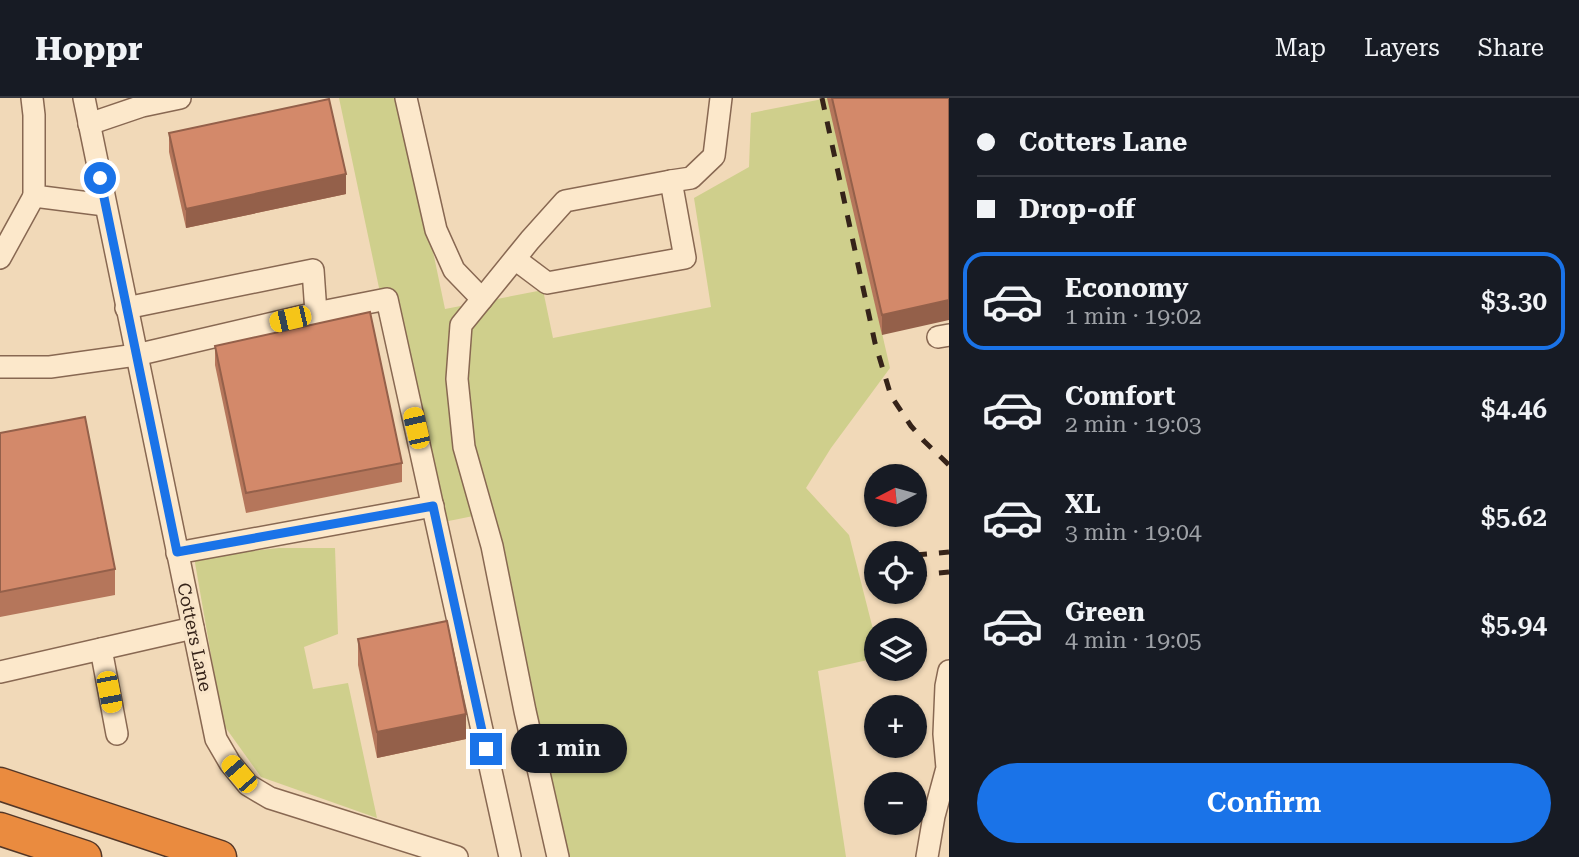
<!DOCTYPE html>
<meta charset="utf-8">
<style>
body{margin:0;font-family:"Roboto Serif",serif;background:#20242c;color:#f1f3f6;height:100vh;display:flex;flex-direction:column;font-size:26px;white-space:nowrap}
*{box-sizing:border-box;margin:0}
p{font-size:23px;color:#9ea1a6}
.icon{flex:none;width:38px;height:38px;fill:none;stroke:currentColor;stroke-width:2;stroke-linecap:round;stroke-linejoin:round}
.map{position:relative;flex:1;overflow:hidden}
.details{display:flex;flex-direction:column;background:#171b24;width:630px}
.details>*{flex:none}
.hud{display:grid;align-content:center;height:154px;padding:0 28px;background:#171b24}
.needle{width:46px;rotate:264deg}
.fabs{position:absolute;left:864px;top:366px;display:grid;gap:14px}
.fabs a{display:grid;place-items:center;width:63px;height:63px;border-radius:50%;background:#171b24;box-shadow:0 2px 5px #0004;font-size:35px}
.end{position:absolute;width:32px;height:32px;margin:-16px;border:9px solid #1a73e8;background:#fff;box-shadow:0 0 0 4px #fff}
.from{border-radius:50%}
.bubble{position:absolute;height:49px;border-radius:24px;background:#171b24;box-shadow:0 2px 5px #0004;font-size:23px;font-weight:600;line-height:49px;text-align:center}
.car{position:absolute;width:21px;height:42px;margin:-21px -10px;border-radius:9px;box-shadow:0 0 5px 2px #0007;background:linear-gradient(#f5c518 24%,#345 0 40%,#f5c518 0 76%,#345 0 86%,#f5c518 0)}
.hud b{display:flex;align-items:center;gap:24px;height:66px;font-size:26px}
.hud b+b{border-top:2px solid #363941}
.hud i{width:18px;height:18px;background:#f1f3f6}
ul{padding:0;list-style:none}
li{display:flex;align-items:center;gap:21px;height:98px;margin:0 14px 10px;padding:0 14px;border:4px solid transparent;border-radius:21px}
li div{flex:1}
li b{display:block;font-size:26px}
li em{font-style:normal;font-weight:600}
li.on{border-color:#1a73e8}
li>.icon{width:63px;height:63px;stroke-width:1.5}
.button{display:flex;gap:14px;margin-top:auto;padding:14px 28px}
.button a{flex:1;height:80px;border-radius:42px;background:#1a73e8;color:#fff;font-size:28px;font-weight:600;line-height:80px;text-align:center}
header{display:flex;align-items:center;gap:42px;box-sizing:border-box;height:98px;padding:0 35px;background:#171b24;border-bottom:2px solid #363941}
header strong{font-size:33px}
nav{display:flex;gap:38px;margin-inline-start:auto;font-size:24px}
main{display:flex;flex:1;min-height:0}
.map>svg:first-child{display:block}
</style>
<header>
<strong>Hoppr</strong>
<nav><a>Map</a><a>Layers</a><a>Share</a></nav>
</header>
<main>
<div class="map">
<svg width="949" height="759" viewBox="0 0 949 759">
<rect width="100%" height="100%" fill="#f1d9b8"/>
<g fill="#cfcf8c">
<polygon points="339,0 401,0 445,211 543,192 553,240 711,209 694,100 749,69 751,15 828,0 890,270 831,350 806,390 849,437 877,547 877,560 818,573 846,759 565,759 488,415 429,427"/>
<polygon points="279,450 335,450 338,536 304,549 313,591 348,585 377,720 261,679 223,626 194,459"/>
</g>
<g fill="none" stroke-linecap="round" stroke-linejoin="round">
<defs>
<g id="minor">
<polyline points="32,0 34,17 34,98 105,107"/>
<polyline points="84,0 216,641 230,665 248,687 270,700 457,759"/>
<polyline points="406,0 436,132 454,172 482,201"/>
<polyline points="89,26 142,8 180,0"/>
<polyline points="671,83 691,80 714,58 721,0"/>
<polyline points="0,160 34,98"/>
<polyline points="515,161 547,185 685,160 671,83 565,103 530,142 461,227 457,281 464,349 492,448 525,613 558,759"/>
<polyline points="316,215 387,201 510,759"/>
<polyline points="938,239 949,237"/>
<polyline points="0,269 50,269 136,257 316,215 313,172 126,210"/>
<polyline points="177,455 433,408"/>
<polyline points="101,551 117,636"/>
<polyline points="0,574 193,530"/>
<polyline points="927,759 934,718 947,670 944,636 946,588 949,573"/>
</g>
<g id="highway">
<polyline points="0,686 220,759"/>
<polyline points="0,731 85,759"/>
</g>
</defs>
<use href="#minor" stroke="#886852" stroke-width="24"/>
<use href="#highway" stroke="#543727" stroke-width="35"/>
<use href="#minor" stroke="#fce8cb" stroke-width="21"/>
<use href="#highway" stroke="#ea8b3f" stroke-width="32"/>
<g stroke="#352319" stroke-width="5" stroke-dasharray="12 12" stroke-linecap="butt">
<polyline points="822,0 875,245 891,298 911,328 924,343 949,367"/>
<polyline points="915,457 949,454"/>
<polyline points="872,460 877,460"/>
<polyline points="915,477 949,474"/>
<polyline points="874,480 877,479"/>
</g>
</g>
<g fill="#b5765b">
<polygon points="827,0 949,0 882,237"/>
<polygon points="169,35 346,96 186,130 169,54"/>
<polygon points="215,248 402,365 402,384 246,415 215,267"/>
<polygon points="0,335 115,471 115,497 0,519"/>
<polygon points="358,541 466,641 377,660 358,567"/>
</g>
<g fill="#94604a">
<polygon points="346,76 346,96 186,130 186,111"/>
<polygon points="949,202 949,222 882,237 882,217"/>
<polygon points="466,616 466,641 377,660 377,634"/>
</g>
<g fill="#d3896a" stroke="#94604a" stroke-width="2">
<polygon points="832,0 949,0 949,202 882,217"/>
<polygon points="329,1 346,76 186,111 169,35"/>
<polygon points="370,214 402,365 246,395 215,248"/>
<polygon points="85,319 115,471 0,494 0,335"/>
<polygon points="447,523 466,616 377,634 358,541"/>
</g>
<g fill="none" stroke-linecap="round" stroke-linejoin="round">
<polyline stroke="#1a73e8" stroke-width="9" points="100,80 177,454 433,408 486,651"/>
</g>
<g text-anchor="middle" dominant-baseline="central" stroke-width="7" stroke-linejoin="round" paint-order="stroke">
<g font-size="18" fill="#352319" stroke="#f8e4c8">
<text transform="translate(195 539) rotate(78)">Cotters Lane</text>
</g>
</g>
</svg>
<div class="fabs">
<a><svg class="needle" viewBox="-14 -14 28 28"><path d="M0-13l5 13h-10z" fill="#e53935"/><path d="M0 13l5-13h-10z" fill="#9ea1a6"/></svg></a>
<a><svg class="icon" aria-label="locate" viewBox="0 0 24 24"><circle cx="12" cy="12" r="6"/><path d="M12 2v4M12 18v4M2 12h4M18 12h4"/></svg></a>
<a><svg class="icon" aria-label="layers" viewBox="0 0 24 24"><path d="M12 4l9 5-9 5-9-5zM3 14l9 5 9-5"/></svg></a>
<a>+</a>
<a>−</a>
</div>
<i class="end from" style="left:100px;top:80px"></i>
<i class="end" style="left:486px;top:651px"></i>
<div class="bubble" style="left:511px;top:626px;width:116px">1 min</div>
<i class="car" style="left:290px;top:221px;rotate:257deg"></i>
<i class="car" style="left:416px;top:330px;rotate:347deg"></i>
<i class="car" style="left:109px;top:594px;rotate:169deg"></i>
<i class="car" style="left:239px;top:676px;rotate:319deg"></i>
</div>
<section class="details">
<div class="hud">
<b><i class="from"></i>Cotters Lane</b>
<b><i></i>Drop-off</b>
</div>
<ul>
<li class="on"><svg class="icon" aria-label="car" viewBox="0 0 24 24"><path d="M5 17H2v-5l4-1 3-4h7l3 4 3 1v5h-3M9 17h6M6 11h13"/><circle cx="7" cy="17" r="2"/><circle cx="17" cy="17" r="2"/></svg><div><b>Economy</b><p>1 min · 19:02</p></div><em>$3.30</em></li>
<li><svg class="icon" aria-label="car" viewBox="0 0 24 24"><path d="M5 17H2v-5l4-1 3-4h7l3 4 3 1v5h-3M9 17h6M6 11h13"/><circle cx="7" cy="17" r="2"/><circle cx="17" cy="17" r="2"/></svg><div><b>Comfort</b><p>2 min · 19:03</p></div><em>$4.46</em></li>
<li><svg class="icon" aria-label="car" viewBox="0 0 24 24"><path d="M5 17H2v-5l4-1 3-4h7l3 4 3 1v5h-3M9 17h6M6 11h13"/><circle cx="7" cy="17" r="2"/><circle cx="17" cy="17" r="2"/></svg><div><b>XL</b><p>3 min · 19:04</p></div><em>$5.62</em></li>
<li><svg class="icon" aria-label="car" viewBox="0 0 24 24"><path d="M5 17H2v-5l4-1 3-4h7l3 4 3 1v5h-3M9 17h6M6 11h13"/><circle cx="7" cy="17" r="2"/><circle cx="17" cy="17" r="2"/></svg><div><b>Green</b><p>4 min · 19:05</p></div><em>$5.94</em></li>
</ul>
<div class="button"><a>Confirm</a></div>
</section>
</main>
